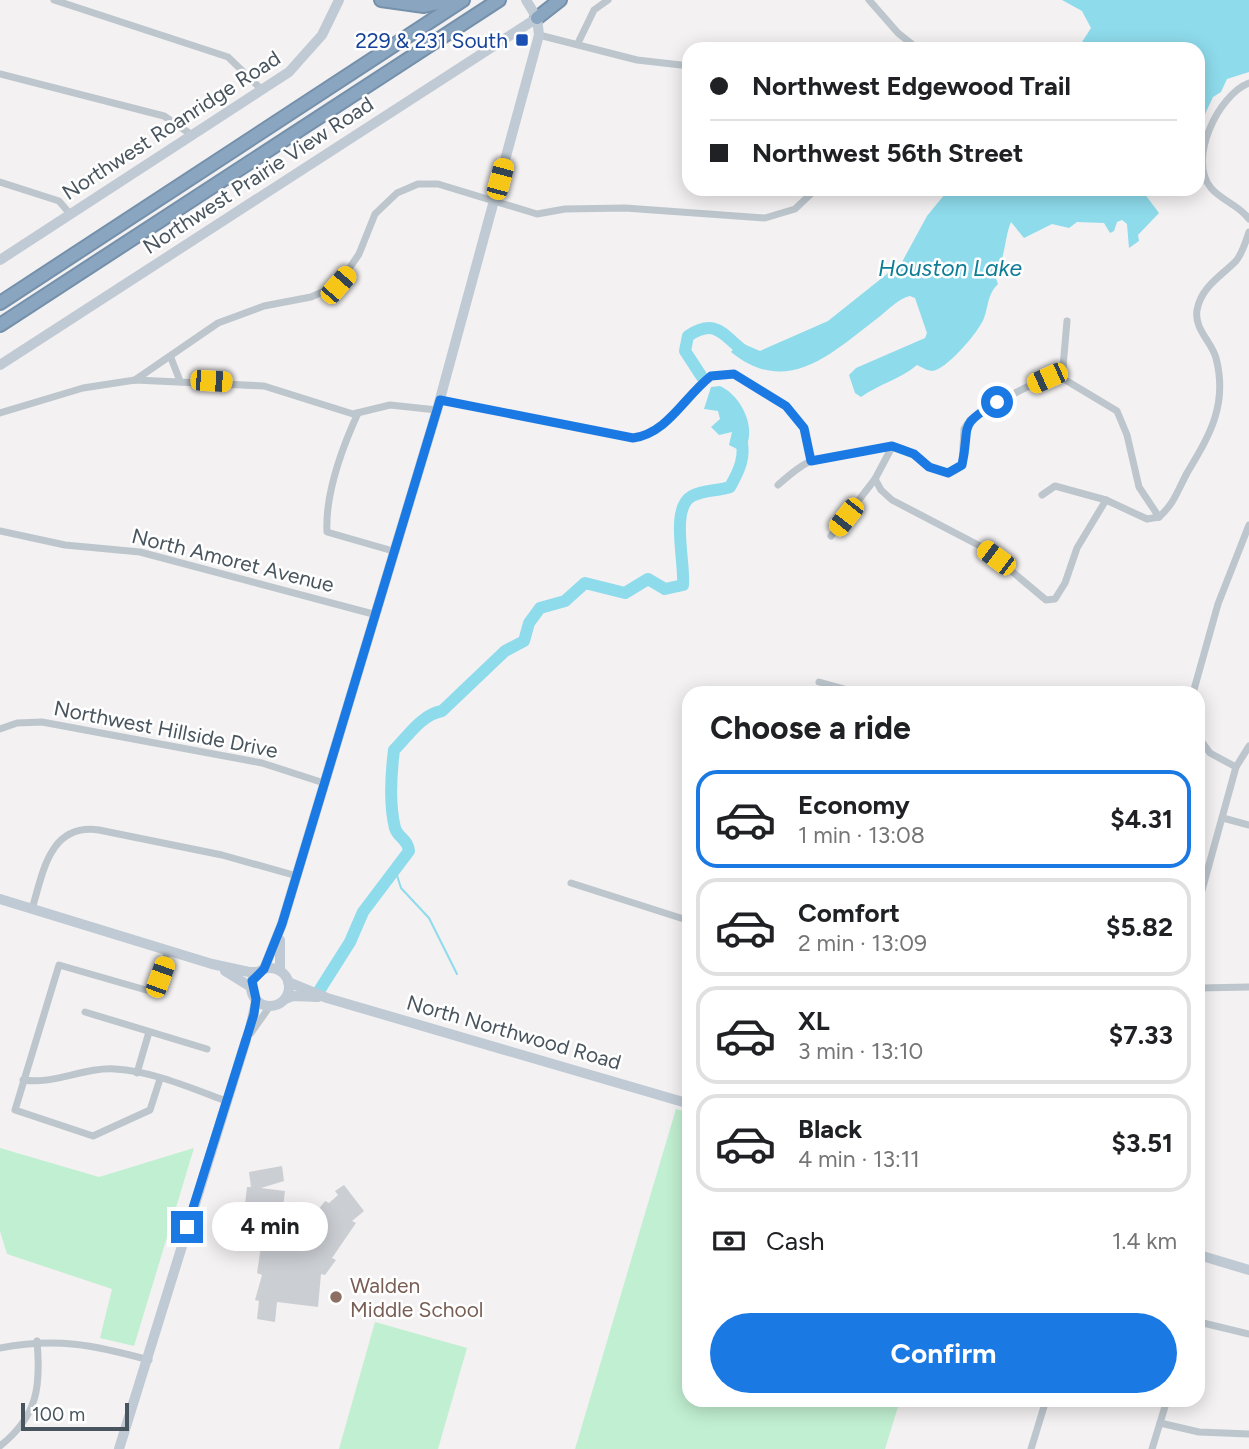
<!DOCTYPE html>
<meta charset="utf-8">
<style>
body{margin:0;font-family:Figtree,sans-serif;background:#f6f6f6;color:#202124;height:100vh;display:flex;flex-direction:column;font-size:26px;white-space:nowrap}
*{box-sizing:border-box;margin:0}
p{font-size:23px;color:#757577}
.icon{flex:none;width:38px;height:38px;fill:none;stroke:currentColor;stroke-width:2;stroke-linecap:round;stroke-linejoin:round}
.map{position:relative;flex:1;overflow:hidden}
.drawer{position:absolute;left:682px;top:686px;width:523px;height:721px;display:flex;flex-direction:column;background:#fff;border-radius:21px;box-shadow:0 4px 18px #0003}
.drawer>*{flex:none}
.top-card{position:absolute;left:682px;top:42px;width:523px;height:154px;border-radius:21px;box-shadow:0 4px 18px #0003;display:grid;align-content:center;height:154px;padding:0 28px;background:#fff}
.scale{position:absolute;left:21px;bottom:18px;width:108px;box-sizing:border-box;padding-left:7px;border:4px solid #49555e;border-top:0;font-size:19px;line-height:24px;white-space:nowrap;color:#49555e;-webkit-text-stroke:5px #fff;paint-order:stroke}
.end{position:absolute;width:32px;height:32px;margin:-16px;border:9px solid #1b79e3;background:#fff;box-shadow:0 0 0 4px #fff}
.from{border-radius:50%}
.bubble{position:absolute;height:49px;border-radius:24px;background:#fff;box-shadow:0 4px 18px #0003;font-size:23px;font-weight:700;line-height:49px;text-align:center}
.car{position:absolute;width:21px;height:42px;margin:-21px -10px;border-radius:9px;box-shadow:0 0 5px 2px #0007;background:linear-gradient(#f5c518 24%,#345 0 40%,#f5c518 0 76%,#345 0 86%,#f5c518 0)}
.top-card b{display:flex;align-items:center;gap:24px;height:66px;font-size:26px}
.top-card b+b{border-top:2px solid #e0e0e0}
.top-card i{width:18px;height:18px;background:#202124}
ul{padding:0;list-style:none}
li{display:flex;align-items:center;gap:21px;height:98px;margin:0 14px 10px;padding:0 14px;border:4px solid #e0e0e0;border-radius:21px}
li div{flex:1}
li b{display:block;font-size:26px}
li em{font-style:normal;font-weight:700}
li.active{border-color:#1b79e3}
li>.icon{width:63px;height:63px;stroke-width:1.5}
h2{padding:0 28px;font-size:32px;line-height:84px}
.pay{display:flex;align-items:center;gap:18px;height:77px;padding:0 28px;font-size:26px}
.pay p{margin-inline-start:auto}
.button{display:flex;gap:14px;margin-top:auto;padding:14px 28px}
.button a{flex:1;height:80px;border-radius:42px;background:#1b79e3;color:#fff;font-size:28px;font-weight:700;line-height:80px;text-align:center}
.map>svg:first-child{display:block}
</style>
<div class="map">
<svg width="1249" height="1449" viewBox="0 0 1249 1449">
<rect width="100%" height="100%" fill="#f3f1f1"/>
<g fill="#c1efd1">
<polygon points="676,1109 690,1113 690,1400 900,1400 885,1449 575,1449"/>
<polygon points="0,1148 99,1177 194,1148 134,1346 100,1338 112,1289 7,1254 0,1231"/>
<polygon points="375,1322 467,1348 438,1449 339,1449"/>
</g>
<g fill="#8edbec">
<polygon points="1062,0 1249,0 1249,72 1227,79 1221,92 1213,97 1199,127 1199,49 1070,49 1082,42 1091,28 1082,11"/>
<path d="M949,189H1141L1159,213L1138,235L1139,241L1129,248L1127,224L1122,220L1117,222L1114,231L1110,233L1104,223L1077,222L1069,228L1052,224L1024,238L1011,222C1004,238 1006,261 994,272L998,284C987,295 989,305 984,318C979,332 945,371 932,371C928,371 921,367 917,365C899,380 879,384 861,397L855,393L849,375L856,368L925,338L927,333L915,298L910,296C899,298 888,310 879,317C832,353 787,398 731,352L739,342L760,351L828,321L902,262L927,216Z"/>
<path d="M720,386C742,396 759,431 743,452L729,445L732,432L719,435L711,427L720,419L718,411L704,409L711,387Z"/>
</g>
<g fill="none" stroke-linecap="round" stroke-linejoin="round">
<polyline stroke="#8edbec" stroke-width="2" points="395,869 401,888 429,918 457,974"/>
<g stroke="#8edbec" stroke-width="12">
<path d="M702,377L685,351L688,336C717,317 723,336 745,352"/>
<path d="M319,991L350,942L363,912L409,851C408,839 398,838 395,828C389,804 391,774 394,750C409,735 421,715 442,711L505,651L524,641L529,623L540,608L565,601L585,583L625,593L648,579L665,589L683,585C685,561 670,508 692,496C703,490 718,491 730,487C739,471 746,457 741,438"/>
</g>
</g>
<polygon fill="#cbced3" points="282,1166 284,1181 261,1188 285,1191 282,1215 311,1219 325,1201 329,1203 338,1195 335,1191 344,1185 364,1211 352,1221 356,1223 332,1258 336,1260 325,1275 321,1274 318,1307 277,1302 275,1322 257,1319 259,1301 255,1300 262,1275 257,1273 262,1240 238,1233 243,1222 247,1187 251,1187 249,1172"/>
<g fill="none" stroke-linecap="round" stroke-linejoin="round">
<defs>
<g id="highway">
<polyline points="381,0 424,6 452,0"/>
<polyline points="537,18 560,0"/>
<polyline points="0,303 463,0"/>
<polyline points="0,325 499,0"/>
</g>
</defs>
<use href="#highway" stroke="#7590ab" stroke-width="16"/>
<g stroke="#bdc6cd" stroke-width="7">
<polyline points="54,0 228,57 262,90"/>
<polyline points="869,0 898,33 918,49"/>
<polyline points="539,35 637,60 690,66"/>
<polyline points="578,43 594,10 608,0"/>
<polyline points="0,74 164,116 192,135"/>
<path d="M1249,83C1218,95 1187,160 1211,188C1222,201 1239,205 1249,219"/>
<polyline points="0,182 59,201 70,214"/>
<polyline points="171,358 180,381"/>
<polyline points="1062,378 1067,321"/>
<polyline points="135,380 218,323 264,306 311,297 338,285 359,254 375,214 397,193 418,184 438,184 537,214 565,209 625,208 765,218 795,209 816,189"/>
<path d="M440,400L633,438C668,433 684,397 711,376L734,374L786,406L804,428L811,461"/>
<polyline points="0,413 83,388 135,380 264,386 353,414 390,405 437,410"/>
<path d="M358,413C342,448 325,493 327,532L393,551"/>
<polyline points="875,479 881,490 892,500 984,548 1046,600 1055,599 1065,583 1077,548 1106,500 1147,519 1159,517"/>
<path d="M778,485C787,477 798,467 809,462C816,459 888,446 895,447C918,449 939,488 962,465L964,429L970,420L997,402L1025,388L1047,378H1062L1117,411L1127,435L1139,487L1159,517"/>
<polyline points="1042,495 1055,486 1106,500"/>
<path d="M1159,517C1174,504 1178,490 1187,473C1210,435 1228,404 1216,358C1211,341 1194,329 1197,310C1201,287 1221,276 1236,261C1242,254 1246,241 1249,232"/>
<polyline points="0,531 65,545 140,552 373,614"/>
<polyline points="831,536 875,479 892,447"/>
<polyline points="819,682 859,693"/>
<polyline points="1193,693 1218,604 1249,525"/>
<polyline points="0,729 17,723 42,722 262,763 324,783"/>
<polyline points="1199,738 1210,753 1236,767"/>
<polyline points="1223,818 1249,825"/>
<polyline points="571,883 690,921"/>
<polyline points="1199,901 1236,767 1249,746"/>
<path d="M32,909C43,873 49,823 99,830L222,855L297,876"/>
<polyline points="1199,988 1249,987"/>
<polyline points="85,1012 207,1049"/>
<polyline points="251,1033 270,1006"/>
<polyline points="246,1040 255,999"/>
<polyline points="137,1073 149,1032"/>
<polyline points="160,1079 150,1110 93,1136 15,1110 59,965 146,990 160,977 168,950"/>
<path d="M23,1080C54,1085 84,1067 115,1069C152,1071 191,1088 226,1101"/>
<polyline points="1199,1322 1249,1334"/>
<path d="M0,1348C56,1337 94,1345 149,1360"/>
<polyline points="1160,1423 1199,1432 1249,1434"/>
<path d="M0,1446C38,1416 41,1386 37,1341"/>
<polyline points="1031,1449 1046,1400"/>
<polyline points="1152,1449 1167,1400"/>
</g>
<g stroke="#bfcad4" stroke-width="10">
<polyline points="0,260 289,72 322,35 339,0"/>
<polyline points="0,365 537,18"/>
<polyline points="0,899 212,964 249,972 259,972"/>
<circle cx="270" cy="987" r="19"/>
<polyline points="264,969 282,924 437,410 539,35 537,18 526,0"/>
<polyline points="225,971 251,987"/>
<polyline points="280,971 280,940"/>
<polyline points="288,982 327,998 690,1104"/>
<polyline points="285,999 293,996 318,997"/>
<polyline points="1199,1255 1249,1270"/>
<polyline points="119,1449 246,1040"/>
</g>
<use href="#highway" stroke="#8aa5bf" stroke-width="12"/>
</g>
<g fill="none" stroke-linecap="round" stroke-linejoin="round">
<path stroke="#1b79e3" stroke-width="9" d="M187,1227L254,1014L256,999L252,981L264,969L282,924L440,400L633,438C668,433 684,397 711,376L734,374L786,406L804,428L811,461L892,446L914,454L929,467L948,473L962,465C971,424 956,427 997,402"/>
</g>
<rect fill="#1a4fb4" stroke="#fff" stroke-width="2.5" x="515" y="33" width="14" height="14" rx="3.5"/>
<circle fill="#8d6e63" stroke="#fff" stroke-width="2.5" cx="336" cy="1297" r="7"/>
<g text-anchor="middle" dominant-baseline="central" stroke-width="5" stroke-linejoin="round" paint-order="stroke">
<g font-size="21" fill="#164399" stroke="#fff" text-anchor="end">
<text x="508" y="40">229 &amp; 231 South</text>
</g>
<g font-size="21" fill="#49555e" stroke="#fff">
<text transform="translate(171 125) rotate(-33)">Northwest Roanridge Road</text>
<text transform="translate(258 175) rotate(-33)">Northwest Prairie View Road</text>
<text transform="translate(233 560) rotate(14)">North Amoret Avenue</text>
<text transform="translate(166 729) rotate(11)">Northwest Hillside Drive</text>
<text transform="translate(514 1032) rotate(16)">North Northwood Road</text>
</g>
<g font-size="21" fill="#785e54" stroke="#fff" text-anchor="start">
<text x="350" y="1285">Walden<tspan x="350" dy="24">Middle School</tspan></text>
</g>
<g font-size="23" font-style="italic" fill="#0e7d95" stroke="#fff">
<text x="950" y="268">Houston Lake</text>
</g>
</g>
</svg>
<div class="scale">100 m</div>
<i class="end from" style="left:997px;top:402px"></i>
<i class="end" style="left:187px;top:1227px"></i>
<div class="bubble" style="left:212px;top:1202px;width:116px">4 min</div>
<i class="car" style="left:500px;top:179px;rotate:15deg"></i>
<i class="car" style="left:338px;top:285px;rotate:41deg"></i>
<i class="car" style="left:1047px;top:378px;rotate:246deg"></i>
<i class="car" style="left:211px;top:381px;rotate:93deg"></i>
<i class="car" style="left:846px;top:517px;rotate:218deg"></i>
<i class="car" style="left:996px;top:558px;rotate:307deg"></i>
<i class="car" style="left:160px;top:977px;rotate:20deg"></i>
<div class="top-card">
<b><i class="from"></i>Northwest Edgewood Trail</b>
<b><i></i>Northwest 56th Street</b>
</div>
<section class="drawer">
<h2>Choose a ride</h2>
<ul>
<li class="active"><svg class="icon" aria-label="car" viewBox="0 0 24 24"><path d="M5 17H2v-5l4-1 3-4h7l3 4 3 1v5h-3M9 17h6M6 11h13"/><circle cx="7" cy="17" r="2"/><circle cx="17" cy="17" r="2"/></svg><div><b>Economy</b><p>1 min · 13:08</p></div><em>$4.31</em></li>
<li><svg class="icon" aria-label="car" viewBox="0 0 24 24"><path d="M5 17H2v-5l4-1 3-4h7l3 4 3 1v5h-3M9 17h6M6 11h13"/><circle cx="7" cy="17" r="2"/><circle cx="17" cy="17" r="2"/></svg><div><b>Comfort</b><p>2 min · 13:09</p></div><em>$5.82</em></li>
<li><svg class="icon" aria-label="car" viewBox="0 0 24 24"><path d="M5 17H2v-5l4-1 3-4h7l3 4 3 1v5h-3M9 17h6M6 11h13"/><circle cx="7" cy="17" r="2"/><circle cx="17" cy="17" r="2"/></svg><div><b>XL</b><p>3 min · 13:10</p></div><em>$7.33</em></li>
<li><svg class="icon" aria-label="car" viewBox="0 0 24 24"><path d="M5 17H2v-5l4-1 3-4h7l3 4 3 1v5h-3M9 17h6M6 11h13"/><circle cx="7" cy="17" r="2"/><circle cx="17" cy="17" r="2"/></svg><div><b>Black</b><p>4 min · 13:11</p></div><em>$3.51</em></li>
</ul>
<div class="pay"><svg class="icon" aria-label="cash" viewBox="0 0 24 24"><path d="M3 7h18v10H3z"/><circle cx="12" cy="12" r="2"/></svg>Cash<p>1.4 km</p></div>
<div class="button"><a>Confirm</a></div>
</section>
</div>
